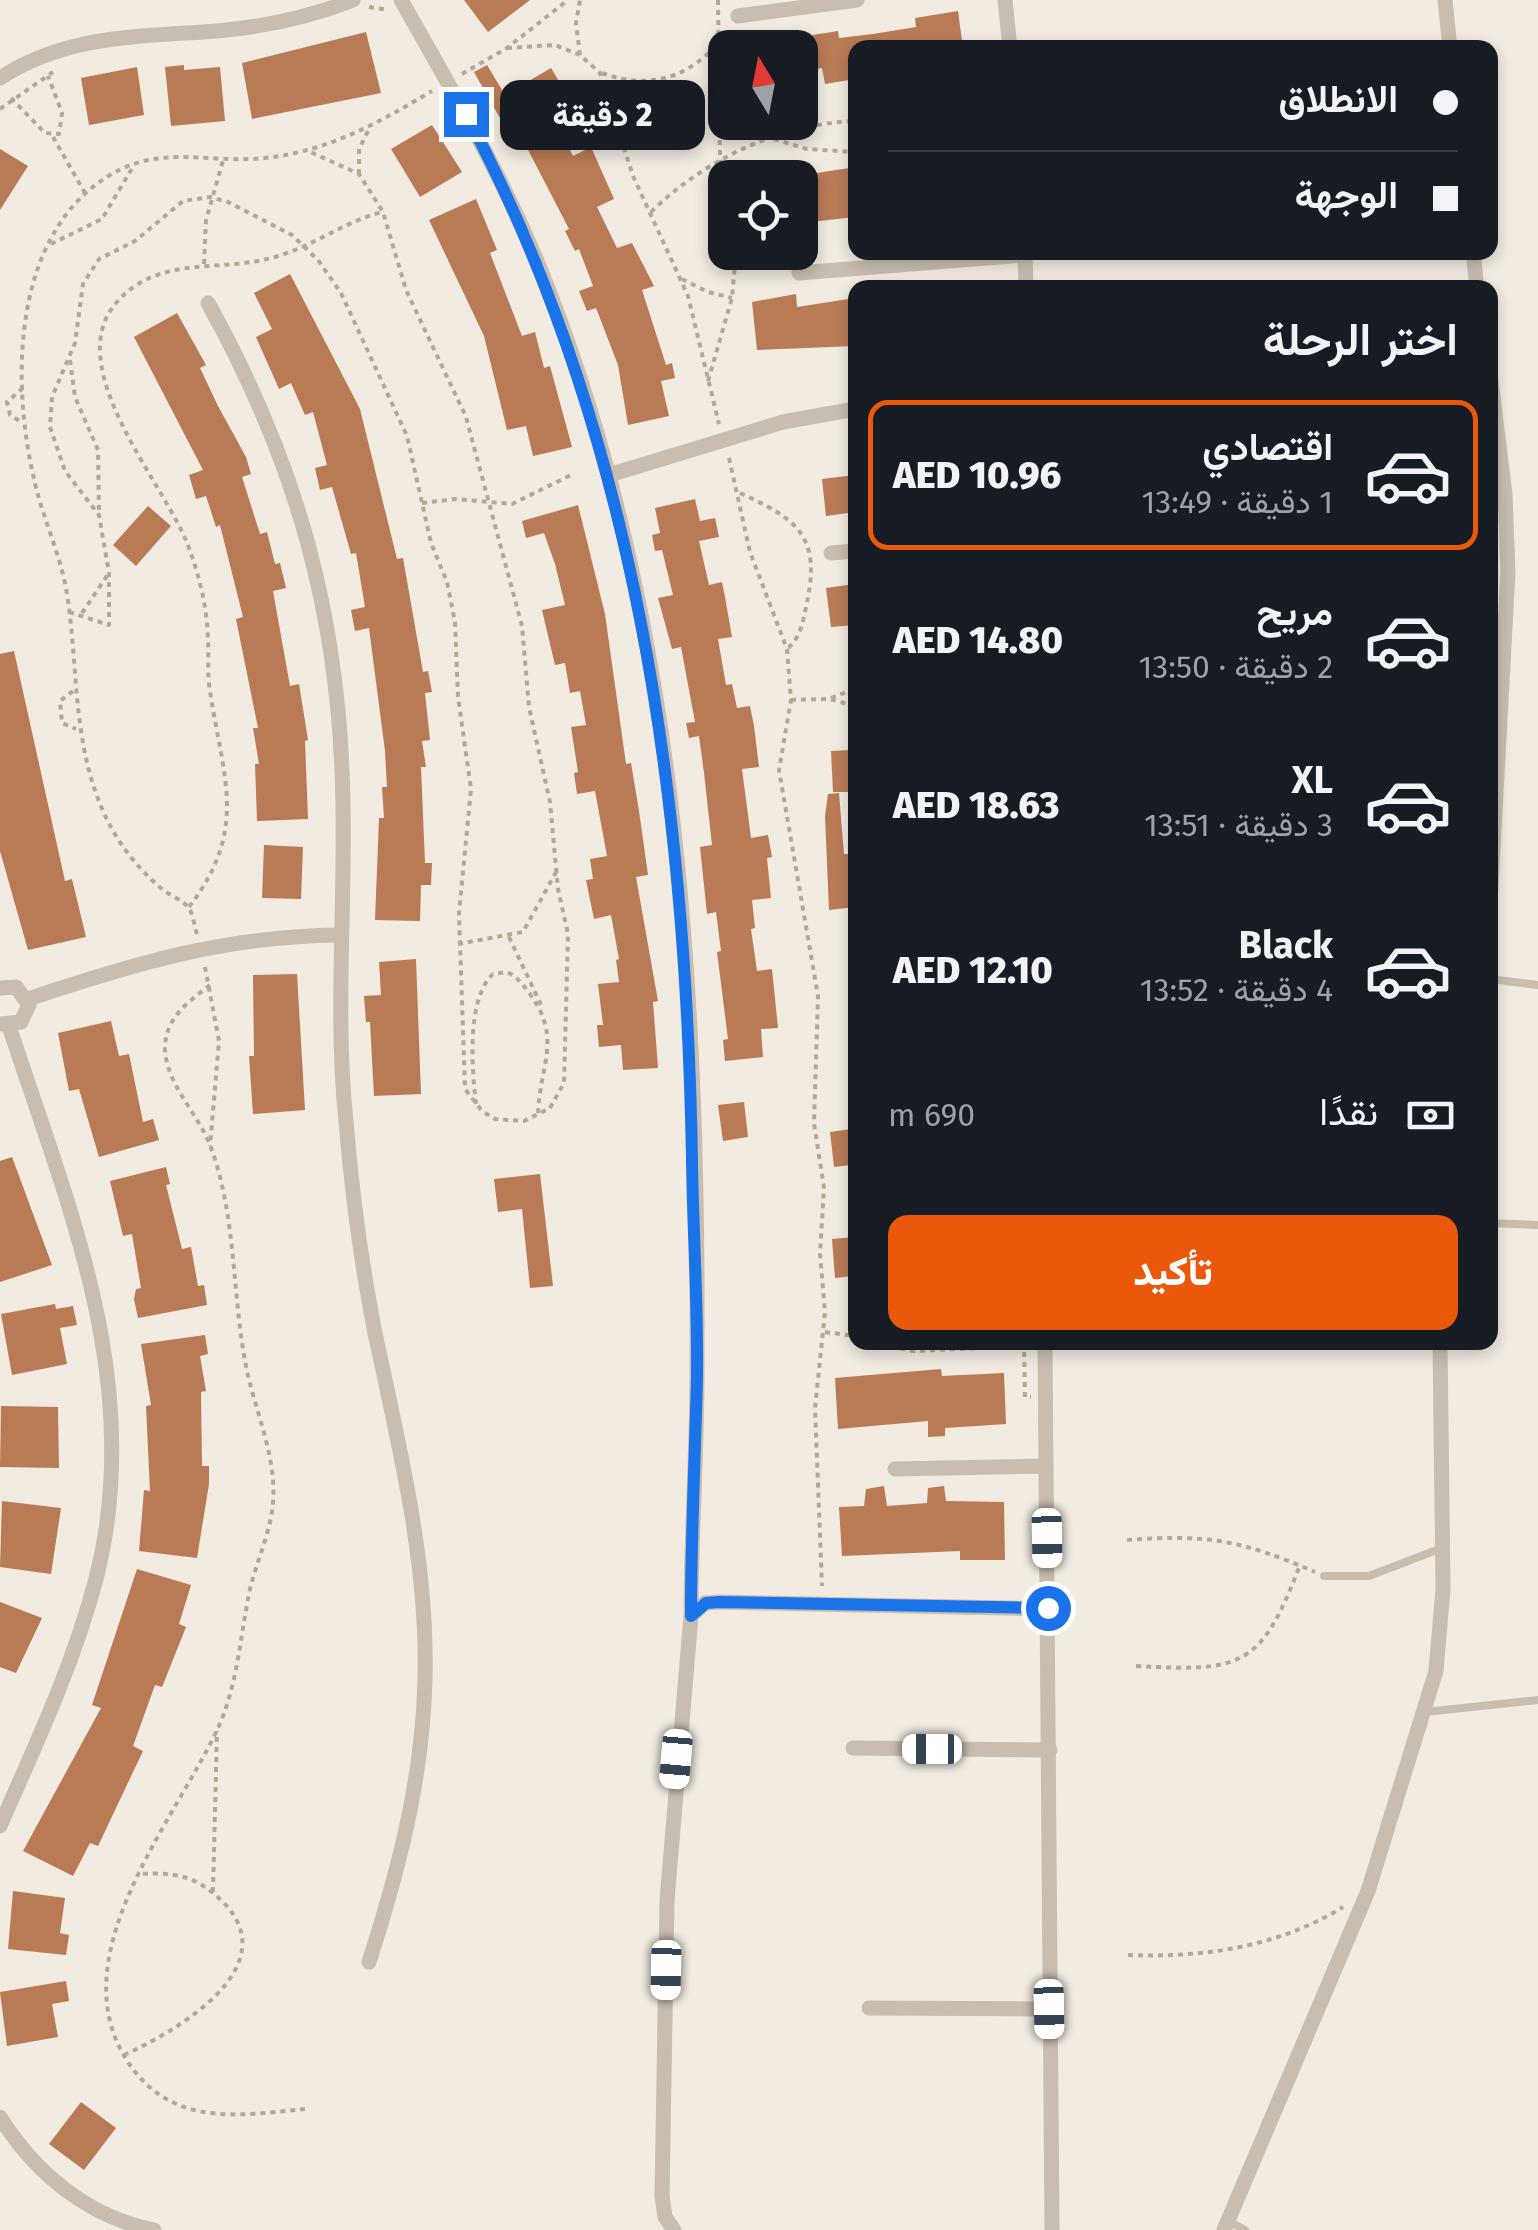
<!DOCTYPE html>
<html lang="ar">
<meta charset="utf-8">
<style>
body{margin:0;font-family:"Fira Sans",Vazirmatn,sans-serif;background:#242831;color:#f1f3f6;direction:rtl;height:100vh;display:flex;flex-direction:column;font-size:38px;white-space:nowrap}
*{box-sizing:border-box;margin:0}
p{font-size:32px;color:#9ea1a6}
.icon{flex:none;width:55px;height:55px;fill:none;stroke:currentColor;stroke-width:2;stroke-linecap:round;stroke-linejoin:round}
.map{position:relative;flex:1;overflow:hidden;direction:ltr}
.details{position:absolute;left:848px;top:280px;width:650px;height:1070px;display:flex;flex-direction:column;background:#171b24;border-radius:20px;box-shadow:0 5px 15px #0003;direction:rtl}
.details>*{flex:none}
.hud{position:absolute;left:848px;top:40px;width:650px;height:220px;border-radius:20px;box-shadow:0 5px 15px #0003;direction:rtl;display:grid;align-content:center;height:220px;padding:0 40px;background:#171b24}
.needle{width:65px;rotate:350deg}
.buttons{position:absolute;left:708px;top:30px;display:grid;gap:20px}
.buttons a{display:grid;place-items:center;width:110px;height:110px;border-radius:20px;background:#171b24;box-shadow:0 5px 15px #0003;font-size:50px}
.end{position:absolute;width:45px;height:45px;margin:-22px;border:12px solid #1a73e8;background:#fff;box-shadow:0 0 0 5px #fff}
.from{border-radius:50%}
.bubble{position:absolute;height:70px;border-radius:20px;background:#171b24;box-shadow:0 5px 15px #0003;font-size:32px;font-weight:800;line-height:70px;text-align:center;direction:rtl}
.car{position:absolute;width:30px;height:60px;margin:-30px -15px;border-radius:12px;box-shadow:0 0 8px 2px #0007;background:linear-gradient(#fff 24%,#345 0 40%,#fff 0 76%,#345 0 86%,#fff 0)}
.hud b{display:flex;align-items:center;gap:35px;height:95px;font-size:38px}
.hud b+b{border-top:2px solid #363941}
.hud i{width:25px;height:25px;background:#f1f3f6}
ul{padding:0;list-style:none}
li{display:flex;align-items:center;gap:30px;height:150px;margin:0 20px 15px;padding:0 20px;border:5px solid transparent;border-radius:20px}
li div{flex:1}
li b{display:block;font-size:38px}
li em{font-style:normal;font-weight:800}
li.current{border-color:#ea580c}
li>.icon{width:90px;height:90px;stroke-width:1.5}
h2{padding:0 40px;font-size:45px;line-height:120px}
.pay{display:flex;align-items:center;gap:25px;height:110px;padding:0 40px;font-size:38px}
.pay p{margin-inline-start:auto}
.primary-button{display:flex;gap:20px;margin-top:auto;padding:20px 40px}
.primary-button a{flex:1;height:115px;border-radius:20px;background:#ea580c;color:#fff;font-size:40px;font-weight:800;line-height:115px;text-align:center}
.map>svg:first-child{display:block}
</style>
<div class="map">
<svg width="1538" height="2230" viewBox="0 0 1538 2230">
<rect width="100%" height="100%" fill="#f1ebe1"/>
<g fill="#b97b56">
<polygon points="464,0 530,0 488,32"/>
<polygon points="958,11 963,48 855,48 855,79 825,84 822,68 800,72 800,37 838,31 839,38 873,34 916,27 915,18"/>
<polygon points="366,32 381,93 252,119 242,63"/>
<polygon points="184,65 184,70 220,67 225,121 171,126 165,67"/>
<polygon points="487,65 505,95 551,68 560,83 545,92 559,116 555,119 573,156 591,147 614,199 597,207 617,248 632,243 654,286 642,290 666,365 672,363 675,378 661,381 669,416 628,425 618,365 596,308 587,311 579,291 593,286 579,249 575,251 565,231 569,229 510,115 501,120 474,72"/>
<polygon points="137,67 144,115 89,125 81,78"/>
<polygon points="432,125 462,172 420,197 391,149"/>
<polygon points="0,149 28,166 0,210"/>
<polygon points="849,168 855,217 810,222 804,175"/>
<polygon points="476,199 497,250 490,253 522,336 535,332 544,368 550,366 572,447 533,456 526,426 507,430 484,336 429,220"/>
<polygon points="290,274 360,409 397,559 403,558 423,672 428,671 432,692 425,693 430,740 422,741 426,767 421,767 425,863 432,863 431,885 421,885 420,921 375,920 379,818 384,818 382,787 387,787 385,751 369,628 355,631 351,610 365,607 356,553 351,554 332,487 320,490 315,468 327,465 313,412 305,415 291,383 279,389 256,337 272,329 254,293"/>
<polygon points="796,294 797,307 855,298 855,346 757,350 752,302"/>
<polygon points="177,313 206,365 200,368 218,406 246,457 251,474 242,477 260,534 267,532 275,564 280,563 286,588 273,591 290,686 299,684 308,740 305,741 308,819 257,821 255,764 259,764 253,728 258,728 236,619 243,617 220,525 216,527 206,496 196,499 189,475 203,470 134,337"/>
<polygon points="855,475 855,512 826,516 822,479"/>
<polygon points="695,499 700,521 715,518 719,537 699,541 709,585 722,582 725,597 732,637 718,639 726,685 732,684 737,708 750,706 754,726 759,767 742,769 751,838 768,835 772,857 767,858 771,898 752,900 755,928 751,929 757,971 772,969 778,1028 761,1029 763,1057 725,1061 723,1040 728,1039 717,952 721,951 716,912 707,914 700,847 712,845 704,773 699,736 689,738 686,723 695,722 681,647 672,649 658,598 673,595 662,550 655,551 652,535 660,533 655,508"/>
<polygon points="578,505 605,614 626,764 631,763 639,811 648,875 636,877 658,1001 653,1002 658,1068 623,1070 621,1045 599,1047 597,1025 603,1025 598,984 619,982 616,960 619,959 611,915 594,919 586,880 593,879 590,859 607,856 595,791 577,794 574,773 578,772 571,727 586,725 580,691 570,693 565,663 555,665 542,610 565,605 555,564 544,533 526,538 522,521"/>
<polygon points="148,506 171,526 136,566 113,545"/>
<polygon points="855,584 855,625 831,627 826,588"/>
<polygon points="14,651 65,881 72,879 86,937 28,950 0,851 0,654"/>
<polygon points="849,750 849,761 855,761 855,781 848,782 848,792 833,792 831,751"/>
<polygon points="839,793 844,854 855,854 855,907 829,910 825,816 828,794"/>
<polygon points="264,845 303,847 301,899 262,898"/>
<polygon points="416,959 421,1094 374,1096 370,1022 366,1022 364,996 381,995 379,962"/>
<polygon points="297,974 305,1110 253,1114 249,1056 254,1056 253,975"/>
<polygon points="111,1021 119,1056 129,1054 143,1122 153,1119 159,1140 99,1157 79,1089 69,1091 58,1033"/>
<polygon points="744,1102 748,1137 723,1141 718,1105"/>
<polygon points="851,1129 855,1160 850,1160 851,1165 834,1167 830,1132"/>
<polygon points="12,1157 52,1265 0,1282 0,1161"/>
<polygon points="166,1167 170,1184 166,1185 182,1249 191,1247 198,1286 204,1285 207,1305 138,1318 134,1299 136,1289 141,1288 132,1234 123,1236 110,1181"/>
<polygon points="540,1174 553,1286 530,1288 522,1209 498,1212 494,1179"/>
<polygon points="855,1237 854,1276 835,1278 832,1239"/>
<polygon points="55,1304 56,1309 73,1306 77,1325 60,1328 67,1364 12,1375 1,1314"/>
<polygon points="205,1335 208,1354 200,1356 206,1391 201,1392 202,1466 209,1466 209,1484 197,1558 139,1551 144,1490 150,1491 146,1406 151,1405 141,1344"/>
<polygon points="941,1369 942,1376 1004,1373 1006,1424 945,1428 945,1436 928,1437 928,1421 838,1429 835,1378"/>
<polygon points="1,1406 58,1407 59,1468 0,1467"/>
<polygon points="884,1486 887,1506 927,1503 928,1488 944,1486 946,1501 1004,1502 1005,1560 960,1560 960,1551 842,1556 839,1507 864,1506 866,1489"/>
<polygon points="2,1501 61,1508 51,1574 0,1567"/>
<polygon points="137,1569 191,1585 179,1624 186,1627 162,1687 155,1685 133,1746 143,1751 98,1846 90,1843 73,1876 23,1851 101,1708 92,1705"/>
<polygon points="0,1602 42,1618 16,1673 0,1667"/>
<polygon points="13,1891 65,1898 60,1933 69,1935 66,1955 8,1949"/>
<polygon points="66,1981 69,2001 52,2004 58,2037 7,2046 0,1992"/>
<polygon points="81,2102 116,2128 84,2170 49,2144"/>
</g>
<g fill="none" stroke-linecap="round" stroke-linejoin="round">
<g stroke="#b4a898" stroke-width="4" stroke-dasharray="5 5" stroke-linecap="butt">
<polyline points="718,0 720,158 725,187"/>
<polyline points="369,7 388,10"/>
<polyline points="507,48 555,45 580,55 600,73 633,176 688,296 719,424"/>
<polyline points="580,55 576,23 580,0"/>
<path d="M602,73C648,90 685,79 718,44"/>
<polyline points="462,74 507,48 568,0"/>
<polyline points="11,98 45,133 59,134 62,113 48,76"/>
<polyline points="0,109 53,72"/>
<polyline points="53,137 85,193"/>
<polyline points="774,139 807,149 855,152"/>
<polyline points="359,174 359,149 368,131"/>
<path d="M651,212C704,160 779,124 855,121"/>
<polyline points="51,244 102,219 134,165"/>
<polyline points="204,264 206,220 224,157"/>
<polyline points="682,279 708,292 732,298"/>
<polyline points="70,360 75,397 98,450 99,515"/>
<polyline points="708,381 732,298 736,252"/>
<polyline points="23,388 7,402 10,415 23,423"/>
<polyline points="729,458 750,552 787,649 791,700 779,770 818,996 814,1123 824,1188 820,1254 825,1312 815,1408 822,1586"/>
<path d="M740,493C799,520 822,537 806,607C803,623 800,638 787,649"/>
<polyline points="422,503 456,499 512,504 573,474"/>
<polyline points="69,612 109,625 109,573 99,515 65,471 50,427 52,397 75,343 83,284 99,259 135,241 183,201 210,197 228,202 292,235 318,260 341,293 407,436 431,543 447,582 455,622 458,697 471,789 459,913 465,1089 482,1111 495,1119 524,1121 550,1108 564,1083 568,934 558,889 550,802 529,707 522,626 466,417 406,290 383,212 359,174 306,150"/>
<polyline points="82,613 109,573"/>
<polyline points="73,691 60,701 62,723 76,729"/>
<polyline points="831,698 855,689"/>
<polyline points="791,700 830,699 855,706"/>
<path d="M189,907C249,829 223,778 210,691C207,674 209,656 208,639C207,606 199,574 187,543C163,482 61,367 116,303C159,253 223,274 278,256C315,245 344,222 382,212"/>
<path d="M197,934C194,926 193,911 187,906C181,899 169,895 162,889C137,868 116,841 103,811C71,738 79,664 66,588C59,551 42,516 34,479C11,381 12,234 110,175C161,144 211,164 265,158C329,151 378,123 432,91"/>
<polyline points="509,937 543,1009"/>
<polyline points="458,944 523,932 556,872"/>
<polyline points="205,967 219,1041 210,1146"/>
<path d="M210,985C188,1002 164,1019 165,1050C167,1085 198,1114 210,1145C236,1213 232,1291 245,1361C253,1407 277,1455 273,1502C271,1531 257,1560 250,1589C240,1636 238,1684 218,1728C175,1821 58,1957 128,2062C171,2127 237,2116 305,2109"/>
<path d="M476,1104C472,1070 466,999 493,974L507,972C518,977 523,985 530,994C563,1039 539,1066 538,1116"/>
<polyline points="825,1332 855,1336"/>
<polyline points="871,1342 913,1351 1024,1346"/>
<polyline points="1024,1342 1025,1397 1031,1397"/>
<path d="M1127,1540C1207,1534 1241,1540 1315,1572"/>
<path d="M1136,1666C1243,1672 1261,1667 1300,1565"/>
<polyline points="213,1892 217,1731"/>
<path d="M1128,1955C1203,1958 1278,1947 1343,1907"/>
<path d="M124,2055C173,2033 288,1968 223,1902C197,1876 176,1872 140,1874"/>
</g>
<g stroke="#c8bdae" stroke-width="8">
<polyline points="1490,979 1538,985"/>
<polyline points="1490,1223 1538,1225"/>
<polyline points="1324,1576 1369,1576 1442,1548"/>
<polyline points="1425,1712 1538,1700"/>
<polyline points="1228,2221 1245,2230"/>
</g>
<g stroke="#c8bdae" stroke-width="15">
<path d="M401,0C455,95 510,189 549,291C681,632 699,1012 697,1373C697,1454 691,1535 691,1616"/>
<polyline points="1005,0 1010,48"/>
<polyline points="1445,0 1450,48"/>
<polyline points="738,16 857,0"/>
<path d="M0,78C68,34 140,37 217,31C263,27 310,17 353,0"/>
<polyline points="1025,252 1026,288"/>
<polyline points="1473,252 1477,288"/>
<polyline points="799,273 1025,255"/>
<path d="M208,303C298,465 341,621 343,807C345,912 335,1017 346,1122C352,1193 361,1263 375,1333C399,1447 428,1561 425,1678C423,1777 399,1869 369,1962"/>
<polyline points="1490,373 1505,494 1508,572 1490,904"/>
<polyline points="609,475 783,422 855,409"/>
<polyline points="831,553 855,551"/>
<polyline points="0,988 16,987 29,1005 21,1022 0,1024"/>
<path d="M28,999C136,963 226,936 341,935"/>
<polyline points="1045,1342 1052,2230"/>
<polyline points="895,1469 1046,1466"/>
<polyline points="853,1748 1050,1750"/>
<path d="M0,1826C36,1744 73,1666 96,1579C146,1384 68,1207 9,1026"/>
<polyline points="869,2008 1049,2009"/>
<path d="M0,2117C35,2173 88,2217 154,2230"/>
<polyline points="674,2230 665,2217 662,2196 667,1900 691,1616 705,1603 719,1602 1048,1609"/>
<polyline points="1224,2230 1368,1891 1436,1671 1443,1589 1440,1342"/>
</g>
</g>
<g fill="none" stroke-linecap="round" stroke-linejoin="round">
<path stroke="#1a73e8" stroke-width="12" d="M466,114C637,436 686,800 692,1161C693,1233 698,1305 697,1377C695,1457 691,1536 691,1616L706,1603L719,1602L1048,1608"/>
</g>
</svg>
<div class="buttons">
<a><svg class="needle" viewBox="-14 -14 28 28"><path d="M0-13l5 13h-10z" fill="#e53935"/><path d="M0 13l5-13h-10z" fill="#9ea1a6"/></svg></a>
<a><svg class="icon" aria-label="locate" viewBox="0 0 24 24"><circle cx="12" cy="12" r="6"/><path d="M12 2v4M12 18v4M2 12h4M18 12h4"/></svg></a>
</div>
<i class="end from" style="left:1048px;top:1608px"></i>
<i class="end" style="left:466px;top:114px"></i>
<div class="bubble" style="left:500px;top:80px;width:205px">2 دقيقة</div>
<i class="car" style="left:1047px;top:1538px;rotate:179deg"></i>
<i class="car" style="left:932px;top:1749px;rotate:270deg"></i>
<i class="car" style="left:676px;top:1759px;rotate:185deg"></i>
<i class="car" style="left:666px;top:1970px;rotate:181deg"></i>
<i class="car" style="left:1049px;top:2009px;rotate:179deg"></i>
<div class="hud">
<b><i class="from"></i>الانطلاق</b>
<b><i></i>الوجهة</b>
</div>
<section class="details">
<h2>اختر الرحلة</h2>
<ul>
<li class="current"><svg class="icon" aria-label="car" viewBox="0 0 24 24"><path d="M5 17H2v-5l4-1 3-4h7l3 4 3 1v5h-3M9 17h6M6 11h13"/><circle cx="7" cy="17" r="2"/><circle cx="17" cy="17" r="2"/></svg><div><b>اقتصادي</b><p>1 دقيقة · 13:49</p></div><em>AED 10.96</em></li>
<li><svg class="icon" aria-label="car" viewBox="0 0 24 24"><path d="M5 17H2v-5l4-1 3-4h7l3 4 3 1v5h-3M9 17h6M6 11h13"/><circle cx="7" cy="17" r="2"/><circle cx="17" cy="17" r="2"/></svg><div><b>مريح</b><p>2 دقيقة · 13:50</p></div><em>AED 14.80</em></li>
<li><svg class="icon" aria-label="car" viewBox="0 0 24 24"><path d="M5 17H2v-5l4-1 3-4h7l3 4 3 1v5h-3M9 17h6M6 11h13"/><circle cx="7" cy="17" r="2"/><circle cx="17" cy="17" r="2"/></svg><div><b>XL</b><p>3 دقيقة · 13:51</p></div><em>AED 18.63</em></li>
<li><svg class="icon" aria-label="car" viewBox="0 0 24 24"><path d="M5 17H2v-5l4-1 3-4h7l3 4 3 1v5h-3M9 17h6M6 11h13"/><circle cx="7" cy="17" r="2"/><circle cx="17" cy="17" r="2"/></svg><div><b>Black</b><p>4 دقيقة · 13:52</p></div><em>AED 12.10</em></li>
</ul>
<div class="pay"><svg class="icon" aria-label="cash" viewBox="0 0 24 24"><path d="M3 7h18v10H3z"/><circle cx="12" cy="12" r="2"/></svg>نقدًا<p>690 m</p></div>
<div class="primary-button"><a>تأكيد</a></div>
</section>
</div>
